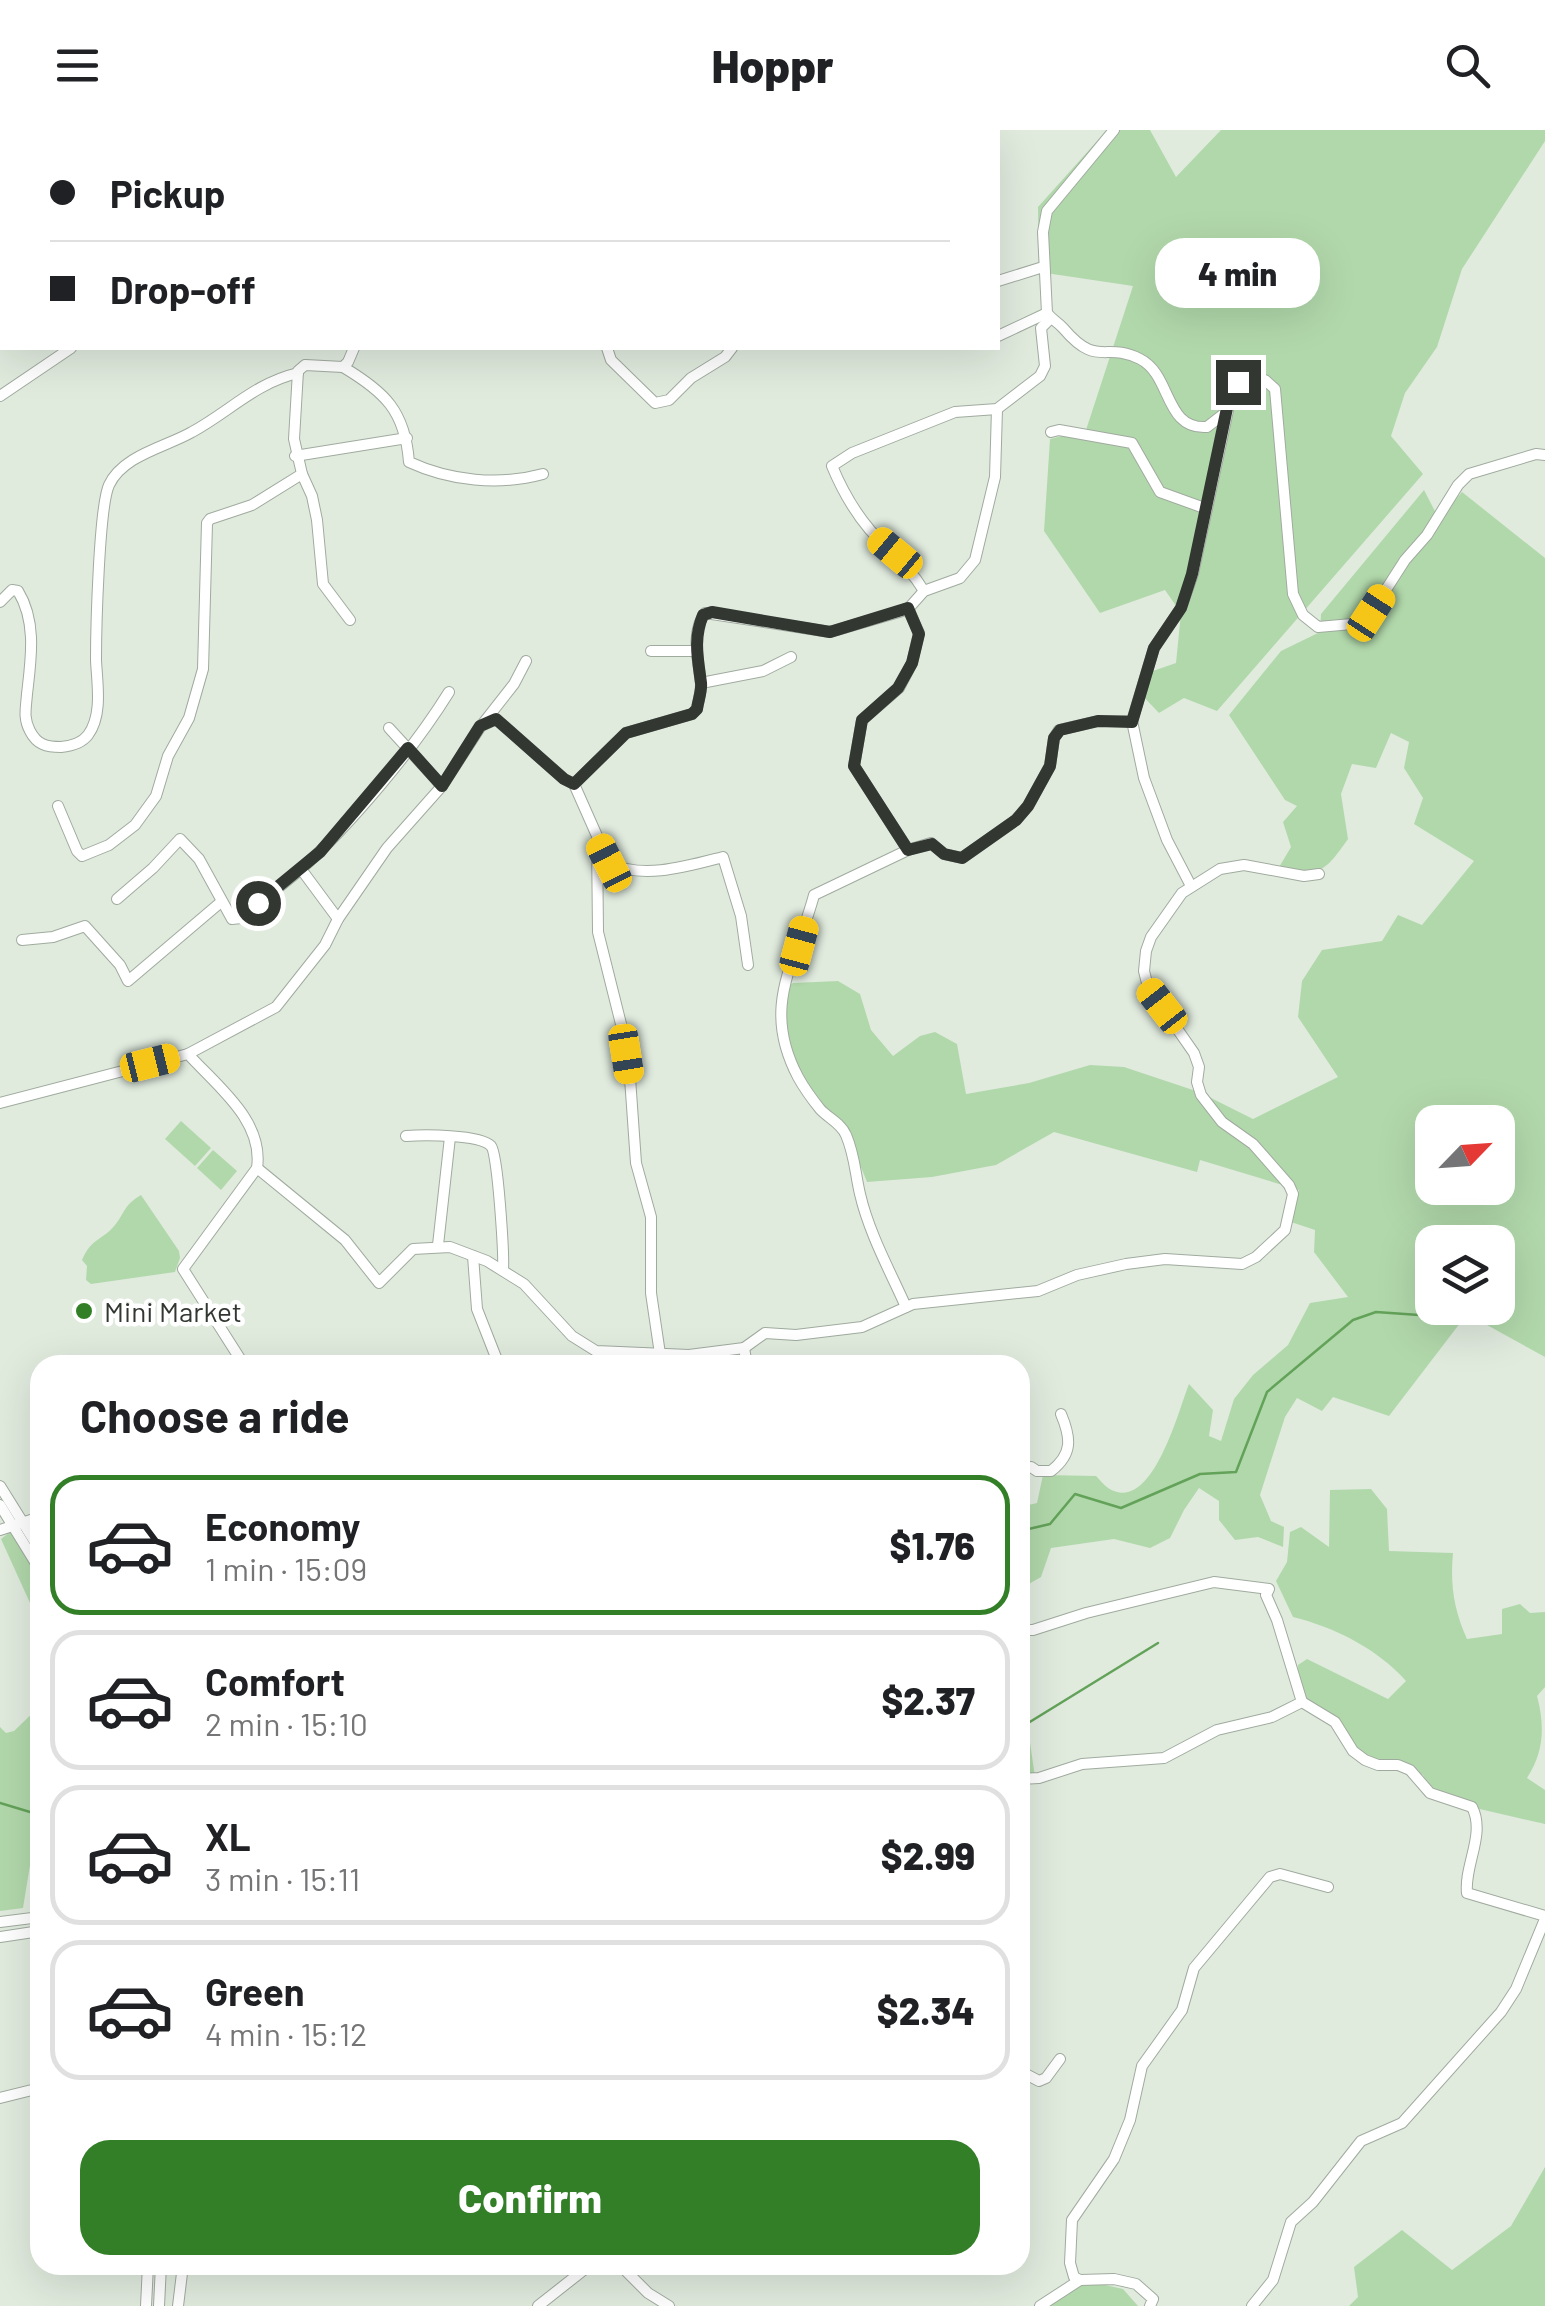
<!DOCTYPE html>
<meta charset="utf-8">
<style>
body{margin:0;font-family:Barlow,sans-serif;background:#f2f2f2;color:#202124;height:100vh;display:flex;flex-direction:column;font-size:38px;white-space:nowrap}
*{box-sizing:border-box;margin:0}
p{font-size:32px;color:#757577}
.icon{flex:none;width:55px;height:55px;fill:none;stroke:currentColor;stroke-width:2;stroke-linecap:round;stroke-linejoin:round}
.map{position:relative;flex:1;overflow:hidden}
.panel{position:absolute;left:30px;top:1225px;width:1000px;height:920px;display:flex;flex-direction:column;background:#fff;border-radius:30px;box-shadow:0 10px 40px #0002}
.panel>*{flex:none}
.banner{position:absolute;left:0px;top:0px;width:1000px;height:220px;box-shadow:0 10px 40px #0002;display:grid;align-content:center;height:220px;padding:0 50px;background:#fff}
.needle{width:65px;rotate:65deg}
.controls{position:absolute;left:1415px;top:975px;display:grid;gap:20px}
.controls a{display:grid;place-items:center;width:100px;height:100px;border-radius:20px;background:#fff;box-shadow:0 10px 40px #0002;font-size:50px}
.end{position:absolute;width:45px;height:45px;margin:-22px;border:12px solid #323732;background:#fff;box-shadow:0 0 0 5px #fff}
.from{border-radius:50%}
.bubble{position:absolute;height:70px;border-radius:30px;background:#fff;box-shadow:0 10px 40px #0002;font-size:32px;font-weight:800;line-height:70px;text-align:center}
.car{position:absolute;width:30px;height:60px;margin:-30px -15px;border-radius:12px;box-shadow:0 0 8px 2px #0007;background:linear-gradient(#f5c518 24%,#345 0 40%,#f5c518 0 76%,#345 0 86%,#f5c518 0)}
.banner b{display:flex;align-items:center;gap:35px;height:95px;font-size:38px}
.banner b+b{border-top:2px solid #e0e0e0}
.banner i{width:25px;height:25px;background:#202124}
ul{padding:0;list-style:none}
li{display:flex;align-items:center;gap:30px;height:140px;margin:0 20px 15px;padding:0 30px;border:5px solid #e0e0e0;border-radius:30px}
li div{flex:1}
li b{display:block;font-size:38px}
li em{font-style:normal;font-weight:800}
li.selected{border-color:#337f27}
li>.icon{width:90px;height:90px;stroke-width:1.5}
h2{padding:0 50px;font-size:45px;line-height:120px}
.button{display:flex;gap:20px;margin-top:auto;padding:20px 50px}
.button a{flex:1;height:115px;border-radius:30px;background:#337f27;color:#fff;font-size:40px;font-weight:800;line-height:115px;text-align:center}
header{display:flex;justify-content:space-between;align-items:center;height:130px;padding:0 50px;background:#fff;font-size:45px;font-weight:800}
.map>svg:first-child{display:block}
</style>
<header><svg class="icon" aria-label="menu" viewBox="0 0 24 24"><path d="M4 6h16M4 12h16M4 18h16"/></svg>Hoppr<svg class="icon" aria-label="search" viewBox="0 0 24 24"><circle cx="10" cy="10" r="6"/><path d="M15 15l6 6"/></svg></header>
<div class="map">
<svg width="1545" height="2176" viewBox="0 0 1545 2176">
<rect width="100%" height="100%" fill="#e0ebde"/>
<g fill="#b1d8ab" fill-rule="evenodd">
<polygon points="43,0 302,0 301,2"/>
<polygon points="1107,0 1150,0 1176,47 1221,0 1545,0 1545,11 1462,139 1437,217 1405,263 1391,306 1423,344 1217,581 1184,568 1159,583 1137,560 1147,543 1176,533 1181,483 1165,460 1100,483 1044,401 1050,309 1086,300 1133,156 1039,142 1038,77"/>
<path d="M1424,360L1439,389L1462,362L1545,428V1227L1467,1184L1389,1286L1333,1267L1322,1281L1297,1268L1285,1287L1260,1365L1271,1391L1284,1397L1283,1417L1258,1407L1235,1410L1219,1390V1371L1199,1358L1184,1380L1170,1408L1150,1418L1114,1409L1051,1418L1041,1447L1020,1459V1377L1037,1373L1043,1345L1096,1346C1101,1351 1107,1359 1114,1361C1154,1377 1179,1279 1189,1254L1213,1280L1209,1306L1221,1311L1234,1269L1253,1245L1288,1215L1310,1173L1348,1167L1314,1122L1315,1100L1291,1092L1299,1060L1200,1030L1197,1042L1054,1002L996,1035L932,1047L867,1052L844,995L813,964L789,920L782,861L793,853L838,851L860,864L871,900L893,926L920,906L935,902L957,914L966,964L1029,953L1090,935L1124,937L1199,962L1253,989L1338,947L1298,887L1302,851L1322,820L1382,811L1398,785L1422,795L1474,731L1414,694L1423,668L1404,638L1409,612L1391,603L1376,638L1352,634L1341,664L1348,709C1324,743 1321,746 1278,739L1291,717L1283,692L1297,676L1285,670L1229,585L1281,521L1320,502L1321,484ZM1432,992H1498V1058H1432ZM1432,1112H1498V1178H1432Z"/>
<polygon points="181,991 211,1018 195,1036 165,1009"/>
<polygon points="213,1020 237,1041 221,1060 197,1038"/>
<path d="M141,1065L179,1121L180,1128L175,1142L91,1154L86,1150L87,1136L82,1130C92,1107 102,1111 115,1095C126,1081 123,1076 141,1065Z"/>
<path d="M1371,1359L1387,1379L1389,1421L1453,1423C1450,1455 1454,1480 1467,1509L1502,1504V1479L1520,1474L1530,1483L1545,1482V1557L1537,1566C1545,1596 1544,1622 1527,1648L1545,1660V1694L1471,1677L1434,1664L1423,1645L1402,1634L1371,1631L1351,1615L1341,1594L1299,1567L1298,1535L1307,1529L1388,1569L1406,1551C1378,1519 1334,1497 1293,1487L1276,1451L1287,1432L1290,1402L1301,1397L1329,1417L1330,1360Z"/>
<polygon points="10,1402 40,1446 40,1495 1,1409"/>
<polygon points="1020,1570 1024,1571 1035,1647 1020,1641"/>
<polygon points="40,1576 40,1728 31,1729 23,1778 0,1781 0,1597 6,1603 14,1601"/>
<polygon points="1545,2037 1545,2176 1349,2176 1358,2167 1354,2137 1402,2100 1452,2140 1511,2096"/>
<polygon points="1092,2152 1123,2159 1138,2176 1035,2176 1063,2155"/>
</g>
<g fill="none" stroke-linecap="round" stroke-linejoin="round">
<g stroke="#63a259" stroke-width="2.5">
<polyline points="283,2 285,0"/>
<polyline points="1020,1401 1050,1394 1075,1364 1121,1378 1200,1344 1236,1342 1267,1262 1353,1190 1376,1182 1419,1185 1434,1178"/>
<polyline points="1020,1598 1158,1513"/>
<polyline points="0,1673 40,1685"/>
</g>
<defs>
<g id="minor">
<polyline points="928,0 928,2"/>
<path d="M1114,0L1047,81L1043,102L1047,183C1052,190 1057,191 1063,198C1098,239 1104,211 1140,229C1172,245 1164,300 1207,297L1225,283"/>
<polyline points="546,2 547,0"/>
<polyline points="782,2 793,0"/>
<polyline points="998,151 1043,137"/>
<polyline points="998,206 1047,183"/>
<polyline points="607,218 611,230 655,273 669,270 691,248 725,227 732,218"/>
<path d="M343,237C385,262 405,281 409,332C450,351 499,356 543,344"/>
<polyline points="0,266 71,218"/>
<polyline points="1051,302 1059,300 1132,313 1160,362 1207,379"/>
<polyline points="295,326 407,308"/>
<polyline points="302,344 312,366 317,390 323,454 350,490"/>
<path d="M924,461C909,436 889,421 870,400C853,380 842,360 832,336L852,323L955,282L997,279L1040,246L1045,236L1041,198L1050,189"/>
<path d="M0,472L12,460L18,461C37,492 31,529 27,564C26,578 23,588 30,601C37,615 47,617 61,617C71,616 82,613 88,605C103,585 97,553 96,530C96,500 99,377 109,355C123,325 166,317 192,302C229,282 255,253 298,243"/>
<polyline points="908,479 919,503 912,533 899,558 862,590 854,636 908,720 931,713 944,724 962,728 1016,690 1028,676 1050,636 1054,608 1059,600 1098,591 1132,591"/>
<polyline points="651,521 696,521"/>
<polyline points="701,553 763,541 791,527"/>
<path d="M481,596L496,589L564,649L574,654L626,603L692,584L697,579C698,572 701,562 701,554C699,531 690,504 705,483L830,502L899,482L908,479L924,461L960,448L975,430L995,347L997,279"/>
<polyline points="389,598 442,656"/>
<path d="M574,654L609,733C643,750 688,736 723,727L741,786L748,835"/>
<polyline points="58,676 77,721 82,726 109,715 135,695 156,666 168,626 189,588 203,539 207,393 210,389 252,375 302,344 294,309 298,241 305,235 343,237 348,232 354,218"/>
<polyline points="597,710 598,802 624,906 630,948 636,1033 651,1087 651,1163 660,1224"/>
<path d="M301,739C351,694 413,620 449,562"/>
<polyline points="1191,756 1167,710 1144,648 1132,591 1154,518 1181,478 1193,444 1233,257 1252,247 1265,250 1275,259 1293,464 1303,485 1318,497 1352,494 1371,483 1405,430 1427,405 1458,355 1469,344 1536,324 1545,325"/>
<polyline points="117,769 153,738 180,709 199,729 232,789 241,788 301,739 338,789"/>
<polyline points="22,810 53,807 85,796 120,835 128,851 221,772"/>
<polyline points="188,924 276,877 325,815 338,789 387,718 442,656 481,596 514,554 526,531"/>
<path d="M0,973L188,924C218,957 264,991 257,1038L183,1139L244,1235"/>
<path d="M406,1006C422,1005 480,1004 491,1016C498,1023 504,1125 503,1140"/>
<polyline points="257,1038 345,1110 379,1153 413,1119 450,1117 487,1131 524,1154 572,1206 596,1221 689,1225 744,1218 765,1203 796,1205 862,1197 913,1174 1038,1161 1077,1145 1126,1134 1165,1129 1242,1134 1256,1127 1285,1100 1293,1064 1289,1055 1253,1014 1222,992 1201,965 1197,952 1199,937 1194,923 1148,857 1144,841 1146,821 1151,807 1182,763 1220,739 1244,735 1304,746 1319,744"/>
<polyline points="438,1115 450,1007"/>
<polyline points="473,1126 477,1179 499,1235"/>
<path d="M906,1177C890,1141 869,1103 860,1064C855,1043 855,1026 846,1005C841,993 828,988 820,979C812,969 804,958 798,947C760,875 796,833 814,765L908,720"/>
<polyline points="744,1218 747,1235"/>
<path d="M1020,1340L1031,1337L1037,1341H1051C1073,1324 1071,1308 1061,1284"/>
<polyline points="0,1356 40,1420"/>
<polyline points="0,1375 40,1440"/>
<polyline points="0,1400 40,1387"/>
<polyline points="1020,1500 1033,1500 1086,1483 1214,1452 1269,1459 1266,1465 1277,1490 1302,1572"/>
<path d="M1020,1649L1039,1648L1082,1634L1164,1628L1217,1600L1272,1587L1302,1572L1335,1592L1353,1621L1365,1630L1378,1635H1398L1410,1640L1430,1663L1472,1677C1486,1704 1464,1735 1467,1763L1545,1786"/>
<polyline points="0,1792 40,1787"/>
<polyline points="0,1807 40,1801"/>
<polyline points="1020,1941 1039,1951 1046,1948 1060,1929"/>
<polyline points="0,1968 40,1958"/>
<polyline points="620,2135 648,2163 669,2176"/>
<polyline points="146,2176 148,2135"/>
<polyline points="159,2176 161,2135"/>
<polyline points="178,2176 183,2135"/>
<polyline points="538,2176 590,2135"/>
<polyline points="1040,2176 1080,2150"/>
<polyline points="1150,2176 1153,2169 1136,2154 1114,2149 1080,2150 1074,2147 1070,2133 1072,2090 1114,2029 1130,1990 1142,1936 1182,1880 1194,1838 1270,1747 1280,1744 1328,1757"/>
<polyline points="1252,2176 1273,2150 1291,2092 1313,2072 1361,2011 1402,1993 1501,1882 1516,1859 1545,1789"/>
</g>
</defs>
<use href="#minor" stroke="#a0ab9f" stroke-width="12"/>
<use href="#minor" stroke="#fff" stroke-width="10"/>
</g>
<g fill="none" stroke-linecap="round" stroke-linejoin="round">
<path stroke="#323732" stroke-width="12" d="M258,773L320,722L408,618L442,656L480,596L496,589L564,649L574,654L626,603L692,584L697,579C698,571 702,561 701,553C698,529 693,509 703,485L712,482L830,502L908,478L919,504L912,533L898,558L862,590L854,636L908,720L932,714L944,724L962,728L1016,690L1028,676L1050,636L1054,608L1060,600L1098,591L1132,592L1154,518L1181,478L1192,444L1230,264L1238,252"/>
</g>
<circle fill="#337f27" stroke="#fff" stroke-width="4" cx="84" cy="1181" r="10"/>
<g text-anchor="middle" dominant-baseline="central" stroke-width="9" stroke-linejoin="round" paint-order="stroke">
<g font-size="28" fill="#323732" stroke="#fff" text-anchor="start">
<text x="104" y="1181">Mini Market</text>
</g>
</g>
</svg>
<div class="controls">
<a><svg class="needle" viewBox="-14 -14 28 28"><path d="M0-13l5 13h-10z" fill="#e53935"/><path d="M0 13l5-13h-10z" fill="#757577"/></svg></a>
<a><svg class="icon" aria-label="layers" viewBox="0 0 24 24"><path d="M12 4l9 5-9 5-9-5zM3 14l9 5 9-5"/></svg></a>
</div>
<i class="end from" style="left:258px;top:773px"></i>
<i class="end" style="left:1238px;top:252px"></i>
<div class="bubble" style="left:1155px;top:108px;width:165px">4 min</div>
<i class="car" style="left:895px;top:423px;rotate:310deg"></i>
<i class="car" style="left:1371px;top:483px;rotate:33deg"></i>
<i class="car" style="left:609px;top:733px;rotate:333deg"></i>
<i class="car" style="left:799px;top:816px;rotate:15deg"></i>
<i class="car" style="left:1162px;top:876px;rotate:322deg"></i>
<i class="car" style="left:626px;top:924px;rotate:171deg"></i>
<i class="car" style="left:150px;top:933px;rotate:76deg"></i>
<div class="banner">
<b><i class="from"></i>Pickup</b>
<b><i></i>Drop-off</b>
</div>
<section class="panel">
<h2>Choose a ride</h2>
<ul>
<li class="selected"><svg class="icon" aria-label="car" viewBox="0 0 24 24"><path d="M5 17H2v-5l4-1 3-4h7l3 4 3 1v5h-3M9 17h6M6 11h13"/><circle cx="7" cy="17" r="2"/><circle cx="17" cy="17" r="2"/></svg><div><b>Economy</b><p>1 min · 15:09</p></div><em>$1.76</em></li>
<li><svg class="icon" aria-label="car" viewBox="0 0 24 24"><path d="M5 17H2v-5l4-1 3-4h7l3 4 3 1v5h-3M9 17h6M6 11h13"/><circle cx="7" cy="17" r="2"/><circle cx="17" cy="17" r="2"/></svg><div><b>Comfort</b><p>2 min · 15:10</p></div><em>$2.37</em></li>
<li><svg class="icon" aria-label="car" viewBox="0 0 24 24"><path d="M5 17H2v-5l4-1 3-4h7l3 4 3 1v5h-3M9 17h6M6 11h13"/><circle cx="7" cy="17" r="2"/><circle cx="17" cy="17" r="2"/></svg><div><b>XL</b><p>3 min · 15:11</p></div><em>$2.99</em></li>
<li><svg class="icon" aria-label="car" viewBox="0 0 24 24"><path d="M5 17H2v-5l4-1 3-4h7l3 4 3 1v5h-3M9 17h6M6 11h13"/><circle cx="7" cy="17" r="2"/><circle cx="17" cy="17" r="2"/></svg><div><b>Green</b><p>4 min · 15:12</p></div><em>$2.34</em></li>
</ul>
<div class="button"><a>Confirm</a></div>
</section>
</div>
